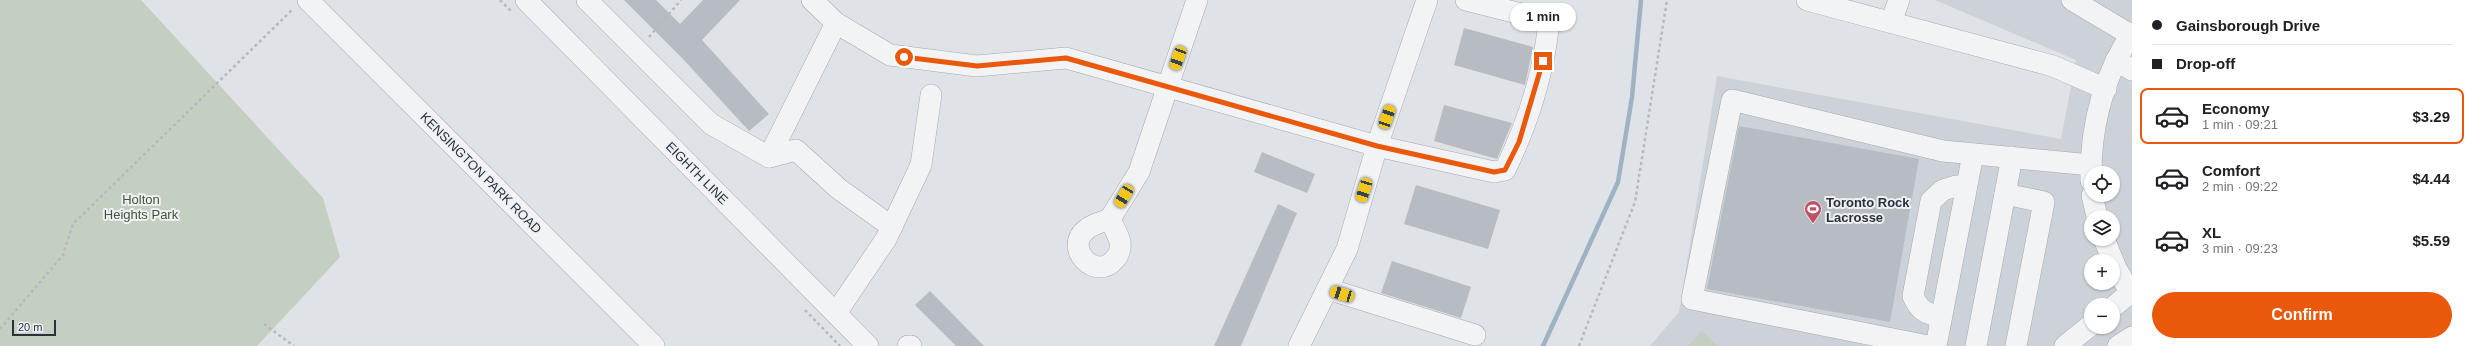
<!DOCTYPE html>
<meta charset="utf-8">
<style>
body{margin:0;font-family:Arial,sans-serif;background:#f6f6f6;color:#202124;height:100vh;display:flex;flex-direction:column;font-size:15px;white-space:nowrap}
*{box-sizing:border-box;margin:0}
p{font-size:13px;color:#757577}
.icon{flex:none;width:22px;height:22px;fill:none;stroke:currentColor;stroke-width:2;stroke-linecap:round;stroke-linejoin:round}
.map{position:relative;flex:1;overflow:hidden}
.drawer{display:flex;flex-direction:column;background:#fff;width:340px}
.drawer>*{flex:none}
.hud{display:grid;align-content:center;height:88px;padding:0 20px;background:#fff}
.fabs{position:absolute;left:2084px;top:166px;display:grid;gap:8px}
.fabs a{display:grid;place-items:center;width:36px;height:36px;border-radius:50%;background:#fff;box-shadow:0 1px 3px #0004;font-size:20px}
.scale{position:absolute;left:12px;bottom:10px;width:44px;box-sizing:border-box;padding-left:4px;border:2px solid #2a313c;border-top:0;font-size:11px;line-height:14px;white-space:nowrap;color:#2a313c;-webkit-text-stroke:3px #eef1f4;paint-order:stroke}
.end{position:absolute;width:18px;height:18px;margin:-9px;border:5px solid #ea580c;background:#fff;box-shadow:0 0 0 2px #fff}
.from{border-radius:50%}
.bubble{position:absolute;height:28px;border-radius:14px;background:#fff;box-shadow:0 1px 3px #0004;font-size:13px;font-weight:700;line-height:28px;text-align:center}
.car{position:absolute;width:12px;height:24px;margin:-12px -6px;border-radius:5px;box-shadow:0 0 3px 1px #0007;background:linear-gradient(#f5c518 24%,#345 0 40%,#f5c518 0 76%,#345 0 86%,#f5c518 0)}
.hud b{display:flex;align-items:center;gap:14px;height:38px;font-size:15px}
.hud b+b{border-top:1px solid #e0e0e0}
.hud i{width:10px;height:10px;background:#202124}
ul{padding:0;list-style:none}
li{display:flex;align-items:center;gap:12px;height:56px;margin:0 8px 6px;padding:0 12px;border:2px solid transparent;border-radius:8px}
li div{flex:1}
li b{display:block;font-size:15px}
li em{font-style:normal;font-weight:700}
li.on{border-color:#ea580c}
li>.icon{width:36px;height:36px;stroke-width:1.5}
.primary-button{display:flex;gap:8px;margin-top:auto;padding:8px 20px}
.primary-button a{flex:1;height:46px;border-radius:24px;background:#ea580c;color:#fff;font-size:16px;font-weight:700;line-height:46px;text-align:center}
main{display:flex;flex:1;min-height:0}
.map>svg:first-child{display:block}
</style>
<main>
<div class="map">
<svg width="2132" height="346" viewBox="0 0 2132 346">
<rect width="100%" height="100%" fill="#dfe2e6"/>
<path fill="#cdd2d8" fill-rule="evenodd" d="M1935,0H2132V346H1650L1679,312L1717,76L2061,139L2076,60ZM2091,173H2113V195H2091ZM2091,217H2113V239H2091ZM2091,261H2113V283H2091ZM2091,305H2113V327H2091Z"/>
<g fill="#c5cfc1">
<polygon points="0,0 141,0 323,198 340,257 257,346 0,346"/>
<polygon points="1702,331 1718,346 1688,346"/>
</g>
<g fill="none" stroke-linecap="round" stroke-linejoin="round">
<polyline stroke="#9eb2c3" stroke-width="4.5" points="1543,346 1618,182 1632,97 1641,0"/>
</g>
<g fill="#b7bcc3">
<polygon points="624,0 656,0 680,24 703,0 740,0 702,40 769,114 749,131 683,59"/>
<polygon points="1464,28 1533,47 1525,85 1454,65"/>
<polygon points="1444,105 1512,123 1497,159 1434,141"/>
<polygon points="1739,126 1919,159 1890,322 1707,289"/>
<polygon points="1262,152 1315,174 1307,193 1254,172"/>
<polygon points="1416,185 1500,210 1488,249 1404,224"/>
<polygon points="1278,204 1297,213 1241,346 1214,346"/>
<polygon points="1392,261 1471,287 1461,318 1381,293"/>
<polygon points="930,291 984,346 956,346 915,305"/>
</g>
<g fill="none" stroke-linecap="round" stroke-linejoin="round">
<defs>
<g id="minor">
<polyline points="308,0 654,346"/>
<polyline points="526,0 868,346"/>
<polyline points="587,0 711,124 769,157 796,150 839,189 892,227"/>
<path d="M812,0L836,23L890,55L977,66L1066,58L1377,146L1494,172L1505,170C1527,125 1544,72 1549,21L1466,0"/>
<polyline points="1807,0 2053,66 2106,89"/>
<polyline points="2072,0 2131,35"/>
<polyline points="1891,22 1899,0"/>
<polyline points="2116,60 2132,70"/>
<polyline points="769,157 836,23"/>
<path d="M2091,181C2090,128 2103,77 2132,33"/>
<polyline points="2005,194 2044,202 2016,346"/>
<polyline points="2092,195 2097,217"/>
<polyline points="1110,219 1139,172 1197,0"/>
<path d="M1110,219C1113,226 1118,234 1120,242C1121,248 1119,255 1115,259C1096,283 1062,247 1087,229C1093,224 1102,222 1110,219Z"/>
<polyline points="2104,239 2116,268 2132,295"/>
<polyline points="1328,289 1475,335"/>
<polyline points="2113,307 2130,293"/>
<polyline points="836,313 886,239 921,165 931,95"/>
<path d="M1941,317C1926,314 1919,310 1913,296L1931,201L1943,190L1956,186L1966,188"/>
<polyline points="908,346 911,346"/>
<polyline points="1299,346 1347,249 1377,146 1427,0"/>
<polyline points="1928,346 1692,299 1732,100 1943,151 2091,165"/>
<polyline points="1936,346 1973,154"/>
<polyline points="1976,346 2012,157"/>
<polyline points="2065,346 2091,325"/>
<polyline points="2118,346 2132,337"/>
</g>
</defs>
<use href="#minor" stroke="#a5a9b0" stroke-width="22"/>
<g stroke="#b5b9be" stroke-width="2.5" stroke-dasharray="3 3" stroke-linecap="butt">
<polyline points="500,0 511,11"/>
<polyline points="649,37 681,0"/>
<polyline points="805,310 840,346"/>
<polyline points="264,324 294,346"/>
<polyline points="0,329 63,255 73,224 293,9"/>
<polyline points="1579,346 1635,202 1667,0"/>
</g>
<use href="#minor" stroke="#f1f3f5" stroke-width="21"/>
</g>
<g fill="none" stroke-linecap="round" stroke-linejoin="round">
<polyline stroke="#ea580c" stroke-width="5" points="904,57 977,66 1066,58 1377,146 1494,172 1505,170 1519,142 1543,61"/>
</g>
<defs>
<symbol id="stadium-pin" viewBox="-11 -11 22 30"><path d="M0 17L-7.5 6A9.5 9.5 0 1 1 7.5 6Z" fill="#be5167" stroke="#eef1f4"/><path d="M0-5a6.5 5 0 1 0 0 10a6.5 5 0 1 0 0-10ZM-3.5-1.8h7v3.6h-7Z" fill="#fff"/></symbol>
</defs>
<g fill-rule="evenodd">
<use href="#stadium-pin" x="1803" y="199" width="20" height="27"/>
</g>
<g text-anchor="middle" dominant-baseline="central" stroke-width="4" stroke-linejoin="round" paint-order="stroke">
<g font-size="13" fill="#2a313c" stroke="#eef1f4">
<text transform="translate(481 173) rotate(45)">KENSINGTON PARK ROAD</text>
<text transform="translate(697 173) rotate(45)">EIGHTH LINE</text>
</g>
<g font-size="13" fill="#405639" stroke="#eef1f4">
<text x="141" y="199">Holton<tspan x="141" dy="15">Heights Park</tspan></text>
</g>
<g font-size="13" font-weight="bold" fill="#2a313c" stroke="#eef1f4" text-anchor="start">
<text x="1826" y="202">Toronto Rock<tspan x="1826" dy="15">Lacrosse</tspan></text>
</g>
</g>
</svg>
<div class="fabs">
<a><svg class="icon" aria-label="locate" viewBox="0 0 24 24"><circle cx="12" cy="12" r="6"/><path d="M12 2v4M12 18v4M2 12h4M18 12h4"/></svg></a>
<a><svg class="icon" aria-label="layers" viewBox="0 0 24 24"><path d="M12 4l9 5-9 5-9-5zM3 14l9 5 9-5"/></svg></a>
<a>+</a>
<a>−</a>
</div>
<div class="scale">20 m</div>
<i class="end from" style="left:904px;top:57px"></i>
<i class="end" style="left:1543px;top:61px"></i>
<div class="bubble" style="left:1510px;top:3px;width:66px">1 min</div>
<i class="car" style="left:1178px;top:58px;rotate:200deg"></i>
<i class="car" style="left:1387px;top:117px;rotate:19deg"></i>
<i class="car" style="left:1364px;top:190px;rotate:197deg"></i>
<i class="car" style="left:1124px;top:196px;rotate:211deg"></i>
<i class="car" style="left:1342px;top:294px;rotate:287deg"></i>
</div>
<section class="drawer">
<div class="hud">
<b><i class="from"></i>Gainsborough Drive</b>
<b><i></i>Drop-off</b>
</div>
<ul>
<li class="on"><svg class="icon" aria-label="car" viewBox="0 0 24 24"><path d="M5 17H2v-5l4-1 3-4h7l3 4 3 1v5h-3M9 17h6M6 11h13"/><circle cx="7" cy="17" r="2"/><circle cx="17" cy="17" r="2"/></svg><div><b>Economy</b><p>1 min · 09:21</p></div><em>$3.29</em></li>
<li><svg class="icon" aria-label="car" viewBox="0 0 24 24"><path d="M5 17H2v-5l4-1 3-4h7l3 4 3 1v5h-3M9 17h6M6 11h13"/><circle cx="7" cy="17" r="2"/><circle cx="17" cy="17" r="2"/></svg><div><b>Comfort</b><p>2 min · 09:22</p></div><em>$4.44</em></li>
<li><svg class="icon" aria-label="car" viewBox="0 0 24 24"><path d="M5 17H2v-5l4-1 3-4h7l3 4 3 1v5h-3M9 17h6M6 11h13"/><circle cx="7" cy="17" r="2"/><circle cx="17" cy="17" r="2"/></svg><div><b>XL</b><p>3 min · 09:23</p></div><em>$5.59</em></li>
</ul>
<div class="primary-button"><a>Confirm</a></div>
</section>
</main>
